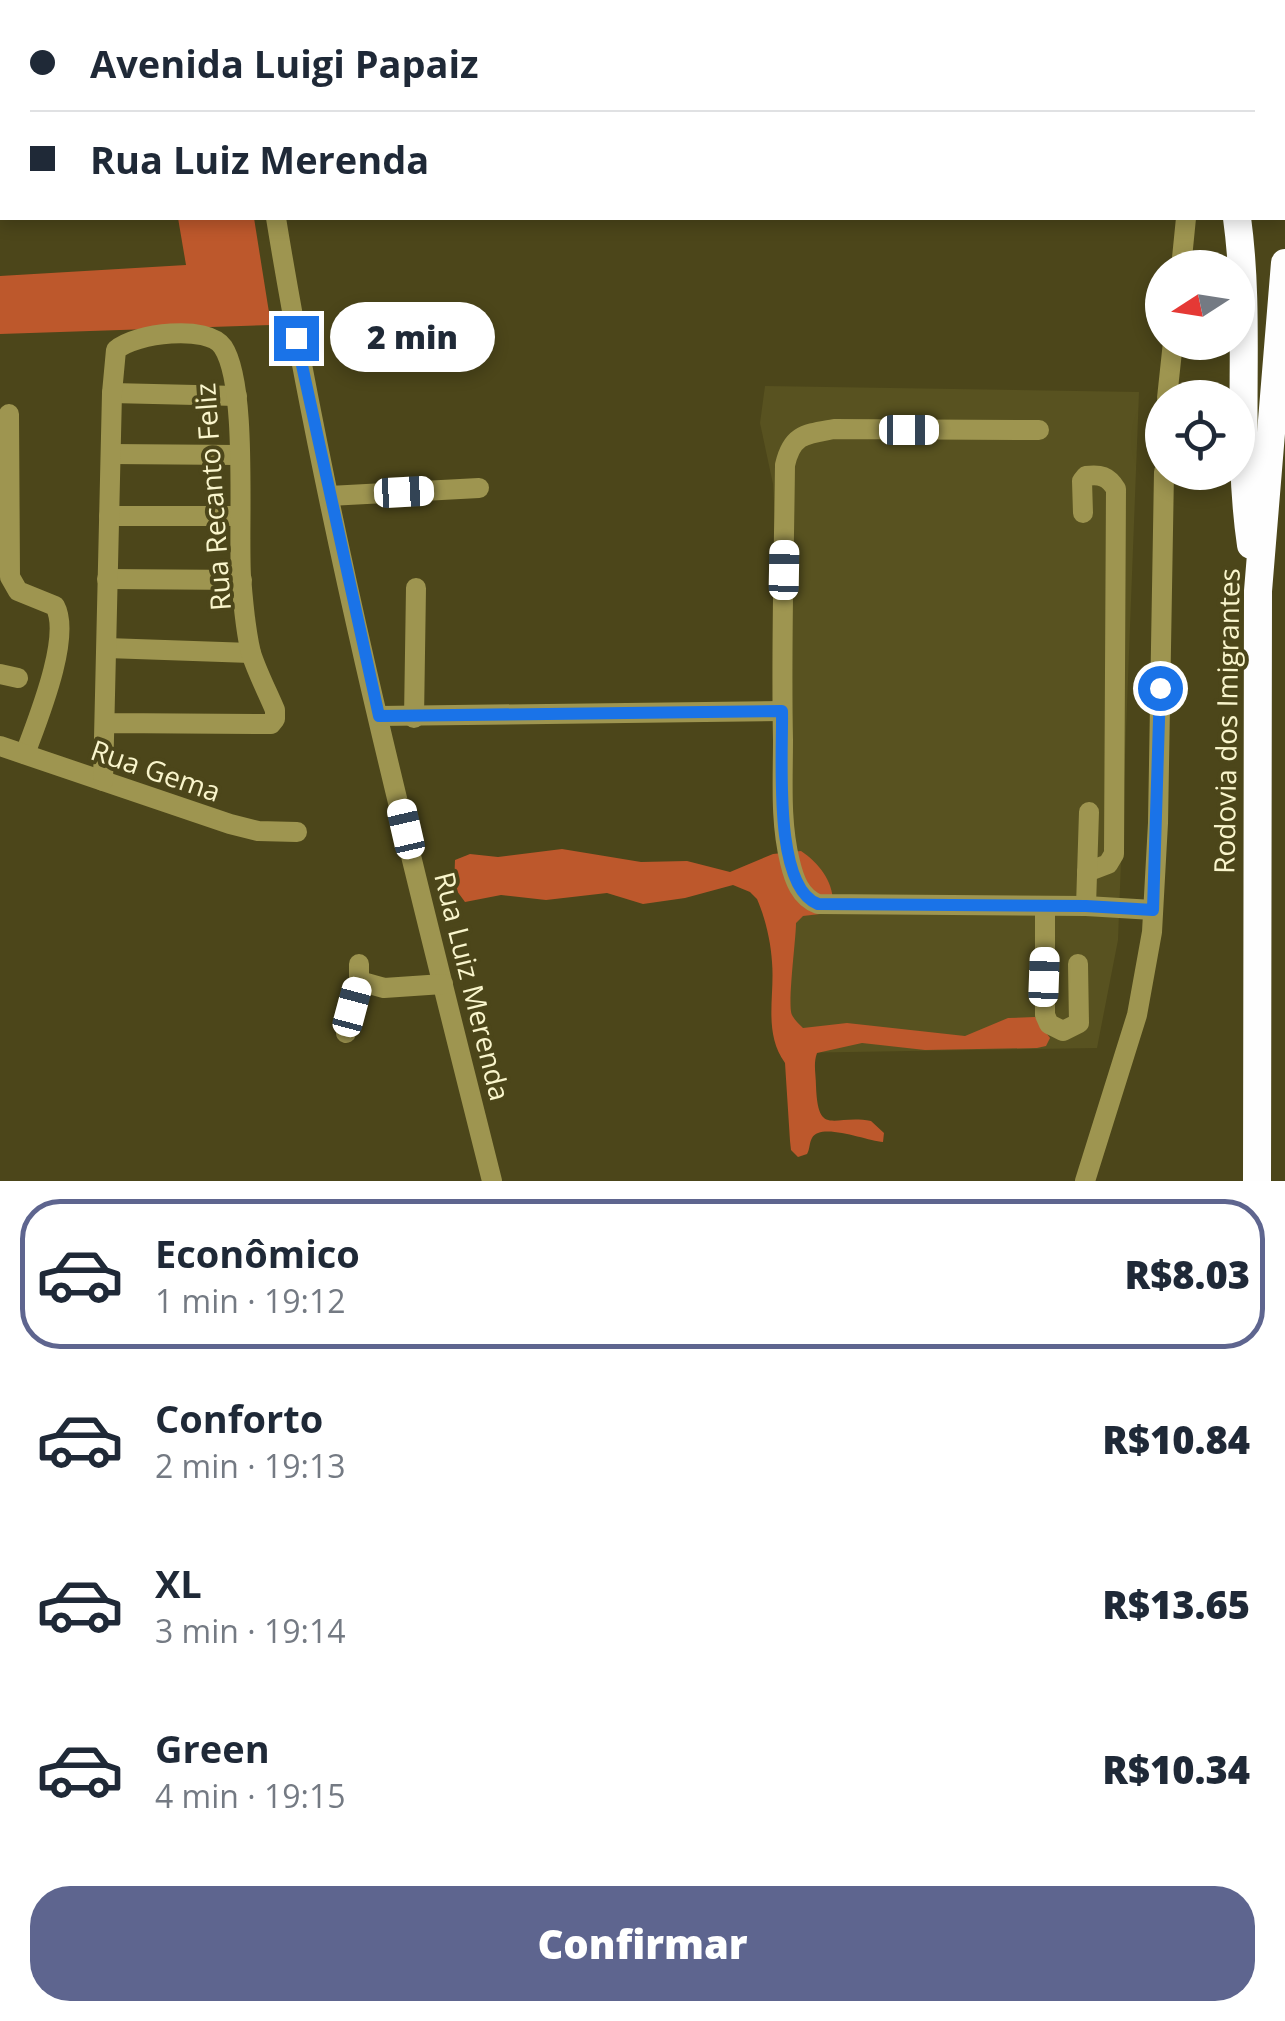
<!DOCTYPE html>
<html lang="pt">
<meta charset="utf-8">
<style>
body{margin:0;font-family:"Open Sans",sans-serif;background:#f2f2f3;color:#1f2937;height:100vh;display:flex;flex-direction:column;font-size:38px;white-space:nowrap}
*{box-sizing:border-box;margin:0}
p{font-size:32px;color:#747a83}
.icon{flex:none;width:55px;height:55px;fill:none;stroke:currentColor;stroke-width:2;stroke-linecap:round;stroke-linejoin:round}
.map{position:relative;height:1181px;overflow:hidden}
.side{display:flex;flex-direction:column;background:#fff;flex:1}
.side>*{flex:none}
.top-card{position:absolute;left:0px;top:0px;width:1285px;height:220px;box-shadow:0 5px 15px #0003;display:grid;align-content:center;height:220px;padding:0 30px;background:#fff}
.needle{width:65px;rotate:258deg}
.tools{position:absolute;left:1145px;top:250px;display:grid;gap:20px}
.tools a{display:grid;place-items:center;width:110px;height:110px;border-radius:50%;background:#fff;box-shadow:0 5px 15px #0003;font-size:50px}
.end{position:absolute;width:45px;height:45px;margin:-22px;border:12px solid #1a73e8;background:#fff;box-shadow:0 0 0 5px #fff}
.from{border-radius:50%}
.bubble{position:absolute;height:70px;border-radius:35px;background:#fff;box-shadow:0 5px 15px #0003;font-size:32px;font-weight:800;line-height:70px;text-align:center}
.car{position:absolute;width:30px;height:60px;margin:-30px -15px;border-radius:12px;box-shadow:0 0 8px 2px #0007;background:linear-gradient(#fff 24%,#345 0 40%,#fff 0 76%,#345 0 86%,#fff 0)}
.top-card b{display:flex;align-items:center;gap:35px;height:95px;font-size:38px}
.top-card b+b{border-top:2px solid #e0e1e3}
.top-card i{width:25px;height:25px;background:#1f2937}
ul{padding:18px 0 0;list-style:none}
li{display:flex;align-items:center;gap:30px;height:150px;margin:0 20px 15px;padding:0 10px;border:5px solid transparent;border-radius:40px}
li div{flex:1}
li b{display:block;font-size:38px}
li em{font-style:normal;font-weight:800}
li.current{border-color:#5e658f}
li>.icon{width:90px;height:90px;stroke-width:1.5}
.action{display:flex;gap:20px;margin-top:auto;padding:20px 30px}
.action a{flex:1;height:115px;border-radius:40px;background:#5e658f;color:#fff;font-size:40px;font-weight:800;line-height:115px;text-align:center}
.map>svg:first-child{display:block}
</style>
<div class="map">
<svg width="1285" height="1181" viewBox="0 0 1285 1181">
<rect width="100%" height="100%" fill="#4c461a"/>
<polygon fill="#585220" points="765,386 1139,392 1118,940 1097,1048 789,1053 780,614 773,484 760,423"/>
<g fill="#bd582c">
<polygon points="178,218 254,218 271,325 0,334 0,276 186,265"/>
<path d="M562,849L641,862L687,861L730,872L773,854L801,851C818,862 833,881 833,902L820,914L803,916L796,923C796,940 787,1005 792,1015C795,1021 799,1024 803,1028L847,1023L965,1036L1008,1018L1035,1017L1050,1038L1046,1046L1037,1048L925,1050L862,1043L817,1053C813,1064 816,1074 816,1086C818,1138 833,1114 871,1121L884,1133L883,1142C866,1141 821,1122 812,1138C809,1143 810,1149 807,1154L798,1157L791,1150L790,1141L785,1063C763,1032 775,997 772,962C771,942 765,917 757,899L750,892L733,885L685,898L643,904L607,893L546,900L501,895L465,902L454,887L455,860L470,854L498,857Z"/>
</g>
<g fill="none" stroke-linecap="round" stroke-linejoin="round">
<polyline stroke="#a29d72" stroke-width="2.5" stroke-dasharray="2.5 8" stroke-linecap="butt" points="284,0 284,2"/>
<g stroke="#9e9550" stroke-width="20">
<polyline points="1223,2 1224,0"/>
<path d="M276,218C329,542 412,862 492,1181"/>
<polyline points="1181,268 1186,218"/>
<polyline points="112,393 237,396"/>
<polyline points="1167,398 1173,342"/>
<path d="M9,414L10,577L18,591L55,606C72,637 37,721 25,754"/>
<path d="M1039,430L834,429C806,434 792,434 785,465C784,557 781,648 783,740C783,780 780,822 790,862C794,879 800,897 818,904L1086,906L1153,910"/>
<polyline points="111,454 238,455"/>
<polyline points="329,496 479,488"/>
<path d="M1083,513L1082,481L1086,476C1100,474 1108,476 1116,489L1114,854L1108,864L1087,872"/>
<polyline points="109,516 238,516"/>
<polyline points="107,579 242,580"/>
<polyline points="107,648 251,653"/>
<polyline points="0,674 18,678"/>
<polyline points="379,716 782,711"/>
<polyline points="414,718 416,588"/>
<polyline points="0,746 230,824 258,831 297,832"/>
<path d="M103,781L112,393L116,350C135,333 208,324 223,347C248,385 238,524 241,576C243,601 245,629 251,653C257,672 267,691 275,710V719L271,724L106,723"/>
<polyline points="1045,906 1045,1015 1049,1024 1063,1031 1079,1023 1078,964"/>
<polyline points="1086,906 1089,812"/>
<polyline points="359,981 384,988 443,984"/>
<polyline points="346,1033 359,981 359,964"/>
<polyline points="1085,1181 1137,1015 1152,932 1158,823 1164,472"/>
</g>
<g stroke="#f7e33f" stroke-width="25">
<polyline points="320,2 342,0"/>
<polyline points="0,34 2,33"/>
</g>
<g stroke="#fefefe" stroke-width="28">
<path d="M1237,218C1252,326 1235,436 1251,545"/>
<polyline points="1257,1181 1258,591 1285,263"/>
</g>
</g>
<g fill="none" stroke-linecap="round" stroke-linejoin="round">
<path stroke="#1a73e8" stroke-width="12" d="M296,338L379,716L782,711C783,752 772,887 818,904L1086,906L1153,910L1160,688"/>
</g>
<g text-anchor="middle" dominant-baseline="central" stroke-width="8" stroke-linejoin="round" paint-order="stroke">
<g font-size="28" fill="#f9f5cc" stroke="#4c461a">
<text transform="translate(212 497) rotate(-94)">Rua Recanto Feliz</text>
<text transform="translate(1226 721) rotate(-89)">Rodovia dos Imigrantes</text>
<text transform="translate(156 770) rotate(19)">Rua Gema</text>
<text transform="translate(473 986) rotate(76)">Rua Luiz Merenda</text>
</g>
</g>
</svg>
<div class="tools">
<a><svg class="needle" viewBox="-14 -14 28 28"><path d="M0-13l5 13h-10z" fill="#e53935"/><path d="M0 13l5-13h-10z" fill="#747a83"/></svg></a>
<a><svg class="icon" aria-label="locate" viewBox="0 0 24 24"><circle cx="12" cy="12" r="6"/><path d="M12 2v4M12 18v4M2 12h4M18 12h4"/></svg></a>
</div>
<i class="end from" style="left:1160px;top:688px"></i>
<i class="end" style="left:296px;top:338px"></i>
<div class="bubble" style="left:330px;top:302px;width:165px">2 min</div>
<i class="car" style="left:909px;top:430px;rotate:90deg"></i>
<i class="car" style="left:404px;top:492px;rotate:87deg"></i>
<i class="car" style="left:784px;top:570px;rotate:1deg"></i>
<i class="car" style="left:406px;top:829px;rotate:347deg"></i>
<i class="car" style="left:1044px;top:977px;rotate:2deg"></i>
<i class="car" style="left:352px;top:1007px;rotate:15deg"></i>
<div class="top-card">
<b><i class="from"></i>Avenida Luigi Papaiz</b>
<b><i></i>Rua Luiz Merenda</b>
</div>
</div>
<section class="side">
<ul>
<li class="current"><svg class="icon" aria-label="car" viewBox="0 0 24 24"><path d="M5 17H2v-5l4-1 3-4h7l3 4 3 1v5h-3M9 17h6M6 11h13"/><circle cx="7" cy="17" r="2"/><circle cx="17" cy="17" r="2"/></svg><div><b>Econômico</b><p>1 min · 19:12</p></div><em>R$8.03</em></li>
<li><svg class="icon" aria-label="car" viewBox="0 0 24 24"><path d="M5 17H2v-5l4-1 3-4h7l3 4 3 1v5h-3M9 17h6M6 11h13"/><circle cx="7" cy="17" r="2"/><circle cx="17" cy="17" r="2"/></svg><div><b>Conforto</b><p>2 min · 19:13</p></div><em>R$10.84</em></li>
<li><svg class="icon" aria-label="car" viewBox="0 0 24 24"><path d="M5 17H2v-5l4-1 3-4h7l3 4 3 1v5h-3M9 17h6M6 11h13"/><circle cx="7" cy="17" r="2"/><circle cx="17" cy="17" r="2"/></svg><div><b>XL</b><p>3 min · 19:14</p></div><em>R$13.65</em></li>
<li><svg class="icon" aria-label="car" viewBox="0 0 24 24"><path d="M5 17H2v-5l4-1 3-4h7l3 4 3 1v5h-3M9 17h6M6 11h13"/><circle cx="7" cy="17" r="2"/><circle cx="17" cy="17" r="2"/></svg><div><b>Green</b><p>4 min · 19:15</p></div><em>R$10.34</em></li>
</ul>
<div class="action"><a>Confirmar</a></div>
</section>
